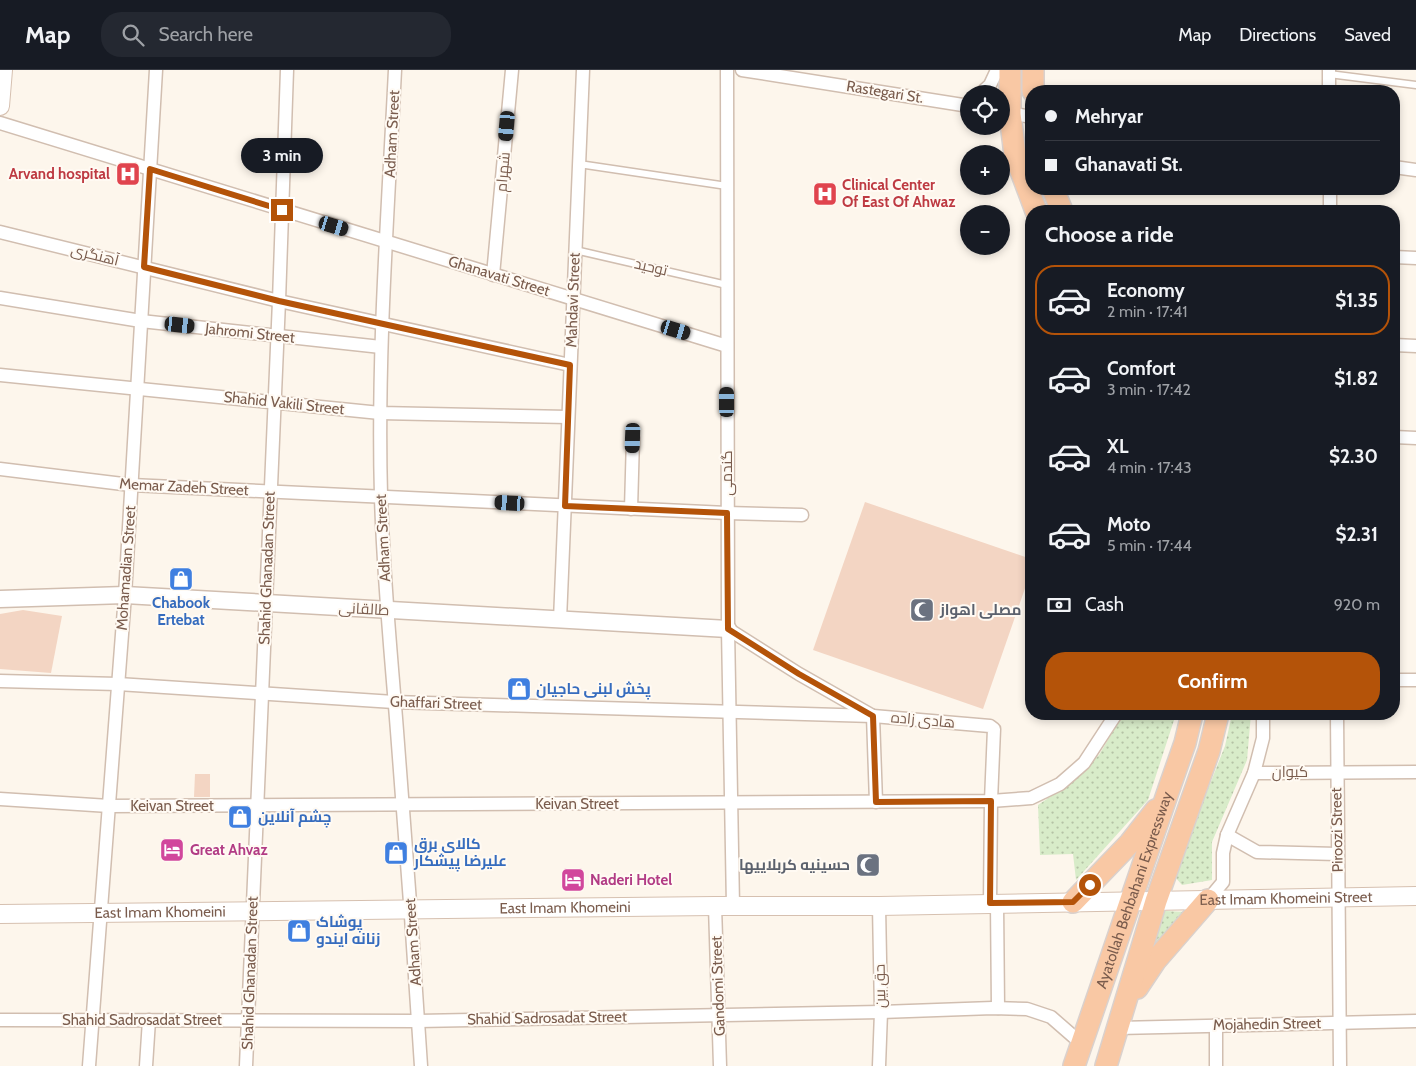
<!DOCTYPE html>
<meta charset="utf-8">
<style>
body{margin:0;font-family:Cabin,Cairo,sans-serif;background:#242831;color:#f1f3f6;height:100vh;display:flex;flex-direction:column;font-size:19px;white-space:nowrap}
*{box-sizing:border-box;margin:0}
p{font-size:16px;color:#9ea1a6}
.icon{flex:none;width:28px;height:28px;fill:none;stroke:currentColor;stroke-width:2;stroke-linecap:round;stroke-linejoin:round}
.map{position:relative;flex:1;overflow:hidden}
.drawer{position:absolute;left:1025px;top:135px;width:375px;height:515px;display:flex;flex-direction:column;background:#171b24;border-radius:20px;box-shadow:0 2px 8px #0003}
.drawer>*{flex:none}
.hud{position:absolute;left:1025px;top:15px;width:375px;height:110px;border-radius:20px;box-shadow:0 2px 8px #0003;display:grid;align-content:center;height:110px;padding:0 20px;background:#171b24}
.buttons{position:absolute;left:960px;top:15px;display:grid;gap:10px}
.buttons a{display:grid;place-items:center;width:50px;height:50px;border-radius:50%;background:#171b24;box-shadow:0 2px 8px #0003;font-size:25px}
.end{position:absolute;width:22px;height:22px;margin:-11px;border:6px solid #b45309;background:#fff;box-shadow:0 0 0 2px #fff}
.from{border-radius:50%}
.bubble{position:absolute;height:35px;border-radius:18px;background:#171b24;box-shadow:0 2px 8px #0003;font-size:16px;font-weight:700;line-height:35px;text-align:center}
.car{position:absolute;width:15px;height:30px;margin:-15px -8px;border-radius:6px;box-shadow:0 0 4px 1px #0007;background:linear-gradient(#222 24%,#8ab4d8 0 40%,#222 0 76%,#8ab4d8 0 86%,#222 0)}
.hud b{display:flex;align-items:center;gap:18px;height:48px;font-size:19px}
.hud b+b{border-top:1px solid #363941}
.hud i{width:12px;height:12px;background:#f1f3f6}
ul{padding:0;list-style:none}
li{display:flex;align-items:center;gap:15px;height:70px;margin:0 10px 8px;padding:0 10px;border:2px solid transparent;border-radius:20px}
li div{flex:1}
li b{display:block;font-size:19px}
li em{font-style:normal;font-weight:700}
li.on{border-color:#b45309}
li>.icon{width:45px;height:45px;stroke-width:1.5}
h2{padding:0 20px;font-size:22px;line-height:60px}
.pay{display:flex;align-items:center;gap:12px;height:55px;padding:0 20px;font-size:19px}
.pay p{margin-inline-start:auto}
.action{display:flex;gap:10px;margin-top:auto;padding:10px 20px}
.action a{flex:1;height:58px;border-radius:20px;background:#b45309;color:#fff;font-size:20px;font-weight:700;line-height:58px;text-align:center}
header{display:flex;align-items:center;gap:30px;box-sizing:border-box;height:70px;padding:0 25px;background:#171b24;border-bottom:1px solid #363941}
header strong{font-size:24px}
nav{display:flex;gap:28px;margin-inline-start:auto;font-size:18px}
.search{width:350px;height:45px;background:#242831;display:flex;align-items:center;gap:12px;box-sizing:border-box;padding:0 18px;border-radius:20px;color:#9ea1a6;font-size:19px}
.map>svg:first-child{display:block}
</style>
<header>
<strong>Map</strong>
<div class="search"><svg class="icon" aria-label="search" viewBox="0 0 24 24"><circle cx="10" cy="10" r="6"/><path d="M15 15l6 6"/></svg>Search here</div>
<nav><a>Map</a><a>Directions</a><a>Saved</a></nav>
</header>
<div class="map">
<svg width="1416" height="996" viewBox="0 0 1416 996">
<defs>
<pattern id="grass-dots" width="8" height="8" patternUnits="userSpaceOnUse" patternTransform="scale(1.25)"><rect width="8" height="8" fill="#d8ecc9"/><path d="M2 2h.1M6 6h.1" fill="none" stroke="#b4c2a5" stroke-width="1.8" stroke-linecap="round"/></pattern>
</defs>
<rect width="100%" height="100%" fill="#fdf6ec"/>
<g fill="url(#grass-dots)">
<polygon points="1123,644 1176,644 1148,730 1076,810 1073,784 1040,785 1038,735 1069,714 1099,685"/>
<polygon points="1232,644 1251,644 1247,690 1212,772 1212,810 1182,815 1175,807 1200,739 1225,676"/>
<polygon points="1165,841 1187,842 1150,882"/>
</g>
<g fill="#f3d5c3">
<polygon points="865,432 1031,489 1031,501 983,639 813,580"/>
<polygon points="23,540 62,546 51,603 0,599 0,544"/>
<polygon points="195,704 210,704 210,727 194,727"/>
</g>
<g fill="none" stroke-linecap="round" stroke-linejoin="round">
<defs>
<g id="service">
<polyline points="1329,4 1416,15"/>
<polyline points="579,94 727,116"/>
<polyline points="575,180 727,215"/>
</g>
<g id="minor">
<path d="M395,0C388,142 377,284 381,426C383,504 391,583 397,661C406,773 414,884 421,996"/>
<polyline points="727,0 728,559 733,836"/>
<polyline points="742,0 969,36"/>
<polyline points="1329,0 1329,21"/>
<polyline points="980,24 990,15 997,0"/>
<polyline points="1004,42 1031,47"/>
<polyline points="0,53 727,276"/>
<polyline points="1394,97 1416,100"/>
<polyline points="1330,119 1330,141"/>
<polyline points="0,162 279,231 570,295"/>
<polyline points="1394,187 1416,188"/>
<polyline points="493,205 512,0"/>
<polyline points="0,228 141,251 381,277"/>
<polyline points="1394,275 1416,276"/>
<polyline points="0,305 380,343 568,347"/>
<polyline points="1394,367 1416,368"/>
<polyline points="0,399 131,415 727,443 802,445"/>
<polyline points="631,439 633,368"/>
<polyline points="560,550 583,0"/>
<polyline points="728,559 799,604 871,645"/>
<polyline points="1394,610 1416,610"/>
<polyline points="0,611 118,614 394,632 873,646 990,656 994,659 991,731 990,833"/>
<polyline points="1337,644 1340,996"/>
<polyline points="873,646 876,732"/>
<polyline points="1254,703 1416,702"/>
<polyline points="0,729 109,736 991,731 1031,728 1060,714 1084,693 1116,644"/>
<polyline points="1227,765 1257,782 1337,784"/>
<polyline points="1208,830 1223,812 1223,783 1227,765 1254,703 1263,668 1263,644"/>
<polyline points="997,833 998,938"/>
<polyline points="715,836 720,996"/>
<polyline points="879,836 881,942 879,996"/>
<polyline points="0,950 418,951 881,942 993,938 1027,939 1051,947 1082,974"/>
<polyline points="1216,955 1216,996"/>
<polyline points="1118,958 1416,951"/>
<polyline points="89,996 125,525 156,0"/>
<polyline points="146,996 149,950"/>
<polyline points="246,996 279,231 287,0"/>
</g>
<polyline id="tertiary" points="0,529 125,525 728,559"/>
<g id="secondary">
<polyline points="0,36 3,0"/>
<path id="s1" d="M0,844L715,836H879L1416,826"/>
</g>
<g id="trunk">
<polyline points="1010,0 1010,44 1015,85 1036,141"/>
<polyline points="1033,21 1033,0"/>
<polyline points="1053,119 1062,141"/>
<polyline points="1073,832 1130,773 1156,740"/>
<polyline points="1137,918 1155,891 1208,830"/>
<path id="s2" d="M1074,996L1171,713L1185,673L1192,644"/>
<polyline points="1106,996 1156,831 1209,681 1218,644"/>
</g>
</defs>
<use href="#service" stroke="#d1beb0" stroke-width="9"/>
<use href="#minor" stroke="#d1beb0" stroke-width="15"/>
<use href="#tertiary" stroke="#d1beb0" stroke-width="19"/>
<use href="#secondary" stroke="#d6c0b0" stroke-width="20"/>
<use href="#trunk" stroke="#dad1cd" stroke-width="24"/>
<use href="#service" stroke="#fff" stroke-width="6"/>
<use href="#minor" stroke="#fff" stroke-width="12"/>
<use href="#tertiary" stroke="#fff" stroke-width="16"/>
<use href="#secondary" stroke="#fff" stroke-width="18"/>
<use href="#trunk" stroke="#f9c8a4" stroke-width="21"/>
</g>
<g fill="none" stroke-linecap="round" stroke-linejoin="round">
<polyline stroke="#b45309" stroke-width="6" points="282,140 150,99 144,197 279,231 570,295 565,436 727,443 728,559 799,604 873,646 876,732 991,731 990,833 1073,832 1090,815"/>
</g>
<defs>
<symbol id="hospital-square" viewBox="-11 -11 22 22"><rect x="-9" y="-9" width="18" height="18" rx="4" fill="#e0444e" stroke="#fffaf3"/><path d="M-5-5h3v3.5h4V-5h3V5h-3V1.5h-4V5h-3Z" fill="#fff"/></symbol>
<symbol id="shop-square" viewBox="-11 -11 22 22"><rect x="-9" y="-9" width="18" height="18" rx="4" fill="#3f7fe0" stroke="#fffaf3"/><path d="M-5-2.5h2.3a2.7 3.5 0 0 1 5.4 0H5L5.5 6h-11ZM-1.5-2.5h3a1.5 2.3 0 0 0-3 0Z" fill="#fff"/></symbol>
<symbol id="mosque-square" viewBox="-11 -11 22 22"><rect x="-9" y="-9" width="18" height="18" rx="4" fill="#6b7280" stroke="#fffaf3"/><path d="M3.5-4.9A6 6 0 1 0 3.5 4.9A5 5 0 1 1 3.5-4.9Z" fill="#fff"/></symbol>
<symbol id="hotel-square" viewBox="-11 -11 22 22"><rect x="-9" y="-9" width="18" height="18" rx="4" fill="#d1479c" stroke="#fffaf3"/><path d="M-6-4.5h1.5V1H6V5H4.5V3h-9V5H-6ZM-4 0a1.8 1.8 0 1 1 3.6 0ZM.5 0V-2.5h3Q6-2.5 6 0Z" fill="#fff"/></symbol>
</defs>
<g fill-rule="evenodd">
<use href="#hospital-square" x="114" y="90" width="28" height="28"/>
<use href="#hospital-square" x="811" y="110" width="28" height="28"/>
<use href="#shop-square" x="167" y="495" width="28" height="28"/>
<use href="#mosque-square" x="908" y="526" width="28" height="28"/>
<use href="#shop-square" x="505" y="605" width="28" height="28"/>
<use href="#shop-square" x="226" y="733" width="28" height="28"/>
<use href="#hotel-square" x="158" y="766" width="28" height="28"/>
<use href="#shop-square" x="382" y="769" width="28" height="28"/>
<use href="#mosque-square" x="854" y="781" width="28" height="28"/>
<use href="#hotel-square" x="559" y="796" width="28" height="28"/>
<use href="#shop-square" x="285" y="847" width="28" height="28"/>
</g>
<g text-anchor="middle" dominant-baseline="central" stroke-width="4" stroke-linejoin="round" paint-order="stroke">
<g font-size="15" fill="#7a5c4d" stroke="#fffaf3">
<text transform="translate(885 22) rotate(9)">Rastegari St.</text>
<text transform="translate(392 64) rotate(-87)">Adham Street</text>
<text transform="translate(503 102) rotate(-85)">شهرام</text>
<text transform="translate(95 185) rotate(14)">آهنگری</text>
<text transform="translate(651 197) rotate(13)">توحید</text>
<text transform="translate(499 206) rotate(17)">Ghanavati Street</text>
<text transform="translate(573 230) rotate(-88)">Mahdavi Street</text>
<text transform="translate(250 263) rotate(6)">Jahromi Street</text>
<text transform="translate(284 333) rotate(6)">Shahid Vakili Street</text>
<text transform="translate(727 403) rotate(-90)">گندمی</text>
<text transform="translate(184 417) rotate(3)">Memar Zadeh Street</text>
<text transform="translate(383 468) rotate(-93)">Adham Street</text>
<text transform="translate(126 498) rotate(-86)">Mohamadian Street</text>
<text transform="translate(267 498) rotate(-88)">Shahid Ghanadan Street</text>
<text transform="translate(364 539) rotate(3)">طالقانی</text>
<text transform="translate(436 633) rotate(2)">Ghaffari Street</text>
<text transform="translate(923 650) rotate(5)">هادی زاده</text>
<text x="1290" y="702">کیوان</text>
<text x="577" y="734">Keivan Street</text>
<text x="172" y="736">Keivan Street</text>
<text transform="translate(1337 760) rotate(-91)">Piroozi Street</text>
<text stroke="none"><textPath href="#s2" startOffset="186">Ayatollah Behbahani Expressway</textPath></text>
<text stroke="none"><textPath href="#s1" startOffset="1286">East Imam Khomeini Street</textPath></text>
<text stroke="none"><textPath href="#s1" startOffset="565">East Imam Khomeini</textPath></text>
<text stroke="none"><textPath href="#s1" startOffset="160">East Imam Khomeini</textPath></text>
<text transform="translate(413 872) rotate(-94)">Adham Street</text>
<text transform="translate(250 903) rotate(-88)">Shahid Ghanadan Street</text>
<text transform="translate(718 916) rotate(-92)">Gandomi Street</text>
<text transform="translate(880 916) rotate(-91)">حق بین</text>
<text transform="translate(547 948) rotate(-1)">Shahid Sadrosadat Street</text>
<text x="142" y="950">Shahid Sadrosadat Street</text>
<text transform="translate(1267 954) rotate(-1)">Mojahedin Street</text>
</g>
<g font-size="15" font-weight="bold" fill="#be3a42" stroke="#fffaf3" text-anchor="end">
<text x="110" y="104">Arvand hospital</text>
<text x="842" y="115" text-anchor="start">Clinical Center<tspan x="842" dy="17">Of East Of Ahwaz</tspan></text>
</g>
<g font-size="15" font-weight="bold" fill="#366cbe" stroke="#fffaf3" text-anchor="start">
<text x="181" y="533" text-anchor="middle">Chabook<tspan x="181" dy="17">Ertebat</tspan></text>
<text x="536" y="619">پخش لبنی حاجیان</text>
<text x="258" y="747">چشم آنلاین</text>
<text x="414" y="774">کالای برق<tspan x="414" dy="17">علیرضا پیشکار</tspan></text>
<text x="316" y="852">پوشاک<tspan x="316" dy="17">زنانه ایندو</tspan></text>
</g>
<g font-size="15" font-weight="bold" fill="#5b616d" stroke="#fffaf3" text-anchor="start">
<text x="940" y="540">مصلی اهواز</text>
<text x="850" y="795" text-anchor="end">حسینیه کربلاییها</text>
</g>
<g font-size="15" font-weight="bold" fill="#b23c85" stroke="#fffaf3" text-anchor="start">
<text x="190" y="780">Great Ahvaz</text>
<text x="590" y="810">Naderi Hotel</text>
</g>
</g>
</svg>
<div class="buttons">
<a><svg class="icon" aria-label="locate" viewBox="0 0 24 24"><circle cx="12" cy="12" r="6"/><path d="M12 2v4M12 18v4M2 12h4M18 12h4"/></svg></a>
<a>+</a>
<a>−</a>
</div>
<i class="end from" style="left:1090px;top:815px"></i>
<i class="end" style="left:282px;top:140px"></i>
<div class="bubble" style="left:241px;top:68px;width:82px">3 min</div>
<i class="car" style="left:507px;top:56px;rotate:185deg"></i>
<i class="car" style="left:334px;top:156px;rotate:107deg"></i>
<i class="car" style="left:180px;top:255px;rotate:96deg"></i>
<i class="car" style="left:676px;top:260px;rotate:107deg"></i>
<i class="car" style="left:727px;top:332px;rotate:0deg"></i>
<i class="car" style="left:633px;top:368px;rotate:182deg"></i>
<i class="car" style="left:510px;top:433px;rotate:273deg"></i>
<div class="hud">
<b><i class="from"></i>Mehryar</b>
<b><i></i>Ghanavati St.</b>
</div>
<section class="drawer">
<h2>Choose a ride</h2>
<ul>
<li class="on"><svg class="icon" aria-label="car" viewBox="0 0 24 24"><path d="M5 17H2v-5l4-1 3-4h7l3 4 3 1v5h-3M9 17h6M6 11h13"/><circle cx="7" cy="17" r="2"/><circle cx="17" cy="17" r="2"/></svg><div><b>Economy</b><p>2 min · 17:41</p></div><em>$1.35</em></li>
<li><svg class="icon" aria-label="car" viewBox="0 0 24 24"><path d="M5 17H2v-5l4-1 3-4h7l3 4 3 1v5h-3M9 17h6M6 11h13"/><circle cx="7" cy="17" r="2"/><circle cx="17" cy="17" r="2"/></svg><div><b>Comfort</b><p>3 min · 17:42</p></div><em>$1.82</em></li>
<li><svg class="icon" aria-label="car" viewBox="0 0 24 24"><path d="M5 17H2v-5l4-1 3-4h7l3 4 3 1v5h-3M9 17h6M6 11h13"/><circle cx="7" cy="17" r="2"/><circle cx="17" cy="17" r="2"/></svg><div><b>XL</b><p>4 min · 17:43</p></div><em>$2.30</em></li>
<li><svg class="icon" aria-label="car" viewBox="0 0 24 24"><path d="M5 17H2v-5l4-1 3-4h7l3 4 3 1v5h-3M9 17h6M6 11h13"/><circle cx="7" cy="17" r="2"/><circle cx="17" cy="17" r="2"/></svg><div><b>Moto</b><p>5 min · 17:44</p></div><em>$2.31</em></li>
</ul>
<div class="pay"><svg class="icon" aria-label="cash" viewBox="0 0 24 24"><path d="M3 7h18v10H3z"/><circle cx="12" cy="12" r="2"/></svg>Cash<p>920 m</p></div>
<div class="action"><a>Confirm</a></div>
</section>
</div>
